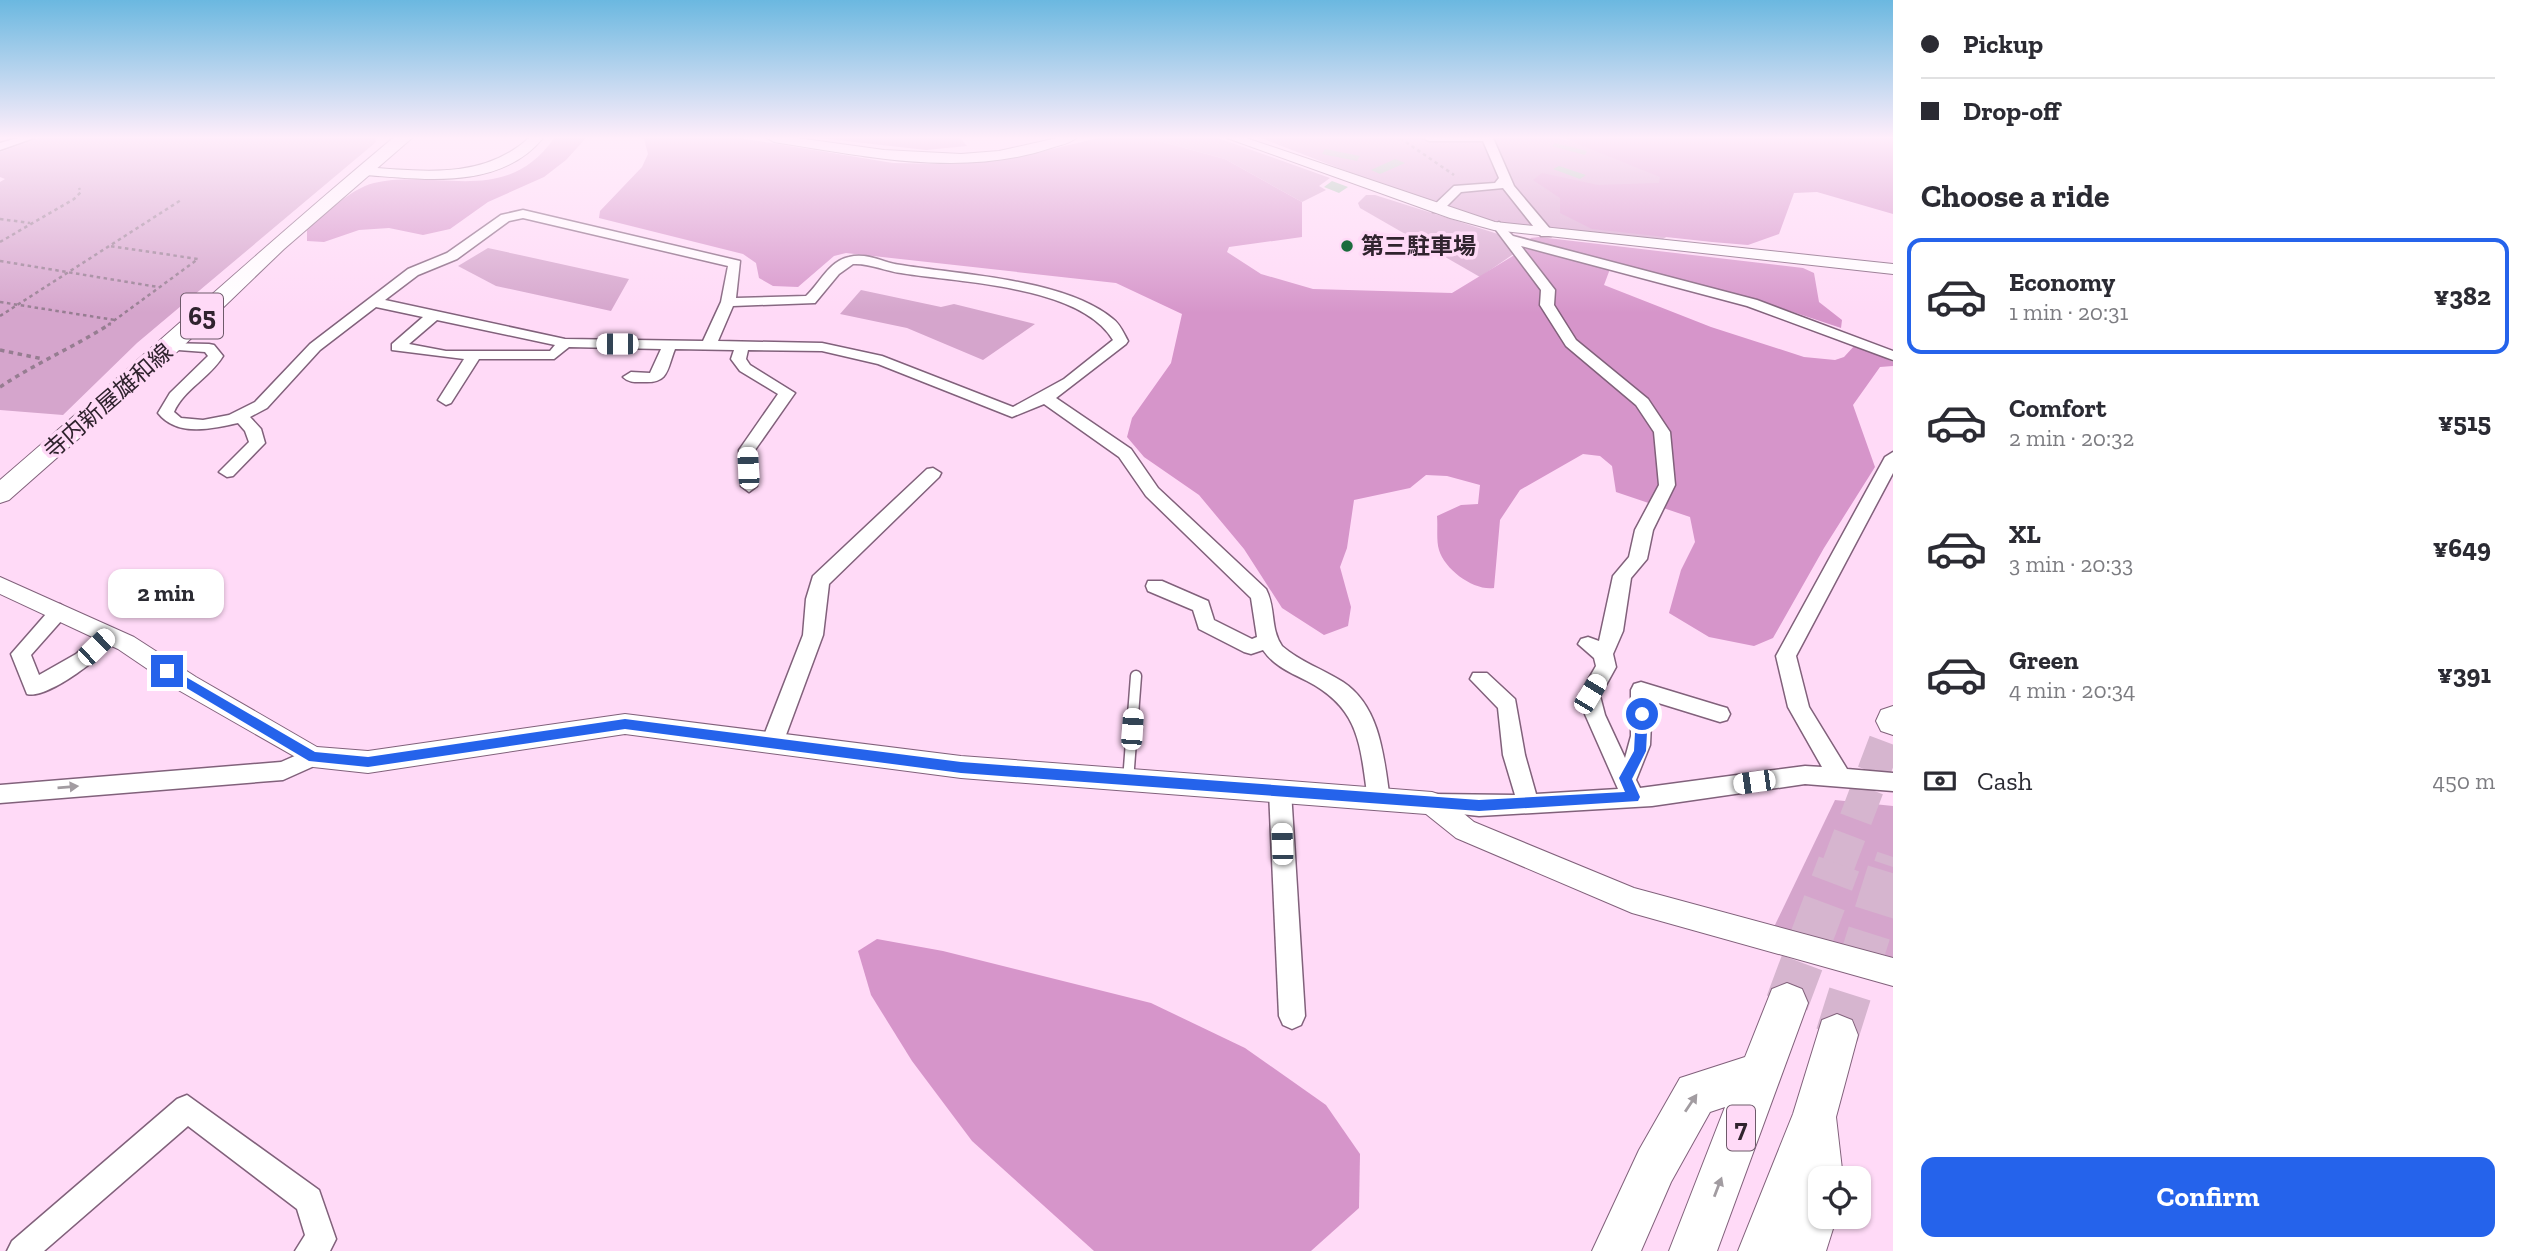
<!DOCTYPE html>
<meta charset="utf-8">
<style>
body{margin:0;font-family:"Zilla Slab","Noto Sans JP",serif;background:#f2f2f3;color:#2b2b33;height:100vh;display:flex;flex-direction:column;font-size:26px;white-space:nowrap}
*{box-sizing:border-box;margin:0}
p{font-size:23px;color:#7c7c81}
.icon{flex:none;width:38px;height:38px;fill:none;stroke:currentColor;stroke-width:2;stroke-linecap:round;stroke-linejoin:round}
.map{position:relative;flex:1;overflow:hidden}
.panel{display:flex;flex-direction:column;background:#fff;width:630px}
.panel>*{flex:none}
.guide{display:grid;align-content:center;height:154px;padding:0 28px;background:#fff}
.fabs{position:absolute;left:1808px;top:1166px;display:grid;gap:14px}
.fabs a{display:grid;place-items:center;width:63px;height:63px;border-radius:14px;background:#fff;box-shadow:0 2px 5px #0004;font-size:35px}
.end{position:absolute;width:32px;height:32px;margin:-16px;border:9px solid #2563eb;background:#fff;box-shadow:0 0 0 4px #fff}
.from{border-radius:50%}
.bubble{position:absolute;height:49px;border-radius:14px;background:#fff;box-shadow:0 2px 5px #0004;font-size:23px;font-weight:700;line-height:49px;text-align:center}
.car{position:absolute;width:21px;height:42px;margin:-21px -10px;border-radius:9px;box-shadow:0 0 5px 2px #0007;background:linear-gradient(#fff 24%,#345 0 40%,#fff 0 76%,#345 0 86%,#fff 0)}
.guide b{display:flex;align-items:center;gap:24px;height:66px;font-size:26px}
.guide b+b{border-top:2px solid #e1e1e2}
.guide i{width:18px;height:18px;background:#2b2b33}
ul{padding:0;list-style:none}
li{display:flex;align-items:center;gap:21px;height:116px;margin:0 14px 10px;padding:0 14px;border:4px solid transparent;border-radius:14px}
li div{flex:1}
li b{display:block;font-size:26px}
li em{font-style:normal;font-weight:700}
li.active{border-color:#2563eb}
li>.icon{width:63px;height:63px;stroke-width:1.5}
h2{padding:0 28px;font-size:32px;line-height:84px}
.pay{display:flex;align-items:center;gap:18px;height:77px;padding:0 28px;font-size:26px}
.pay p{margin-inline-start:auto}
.primary-button{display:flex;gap:14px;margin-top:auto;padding:14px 28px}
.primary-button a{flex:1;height:80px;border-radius:14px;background:#2563eb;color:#fff;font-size:28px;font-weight:700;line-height:80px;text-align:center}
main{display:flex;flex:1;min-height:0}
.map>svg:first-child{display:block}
</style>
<main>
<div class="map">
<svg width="1893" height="1251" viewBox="0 0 1893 1251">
<rect width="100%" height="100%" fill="#ffdaf7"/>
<g fill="#d5a5cc">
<polygon points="39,138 375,138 376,142 137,343 63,415 0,410 0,182 5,179 0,177 0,152"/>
<polygon points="1148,138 1218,138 1330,178 1319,186 1326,190 1302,202 1225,159"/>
<polygon points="1261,138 1559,138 1678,172 1696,219 1663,239 1496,222 1421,200"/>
<polygon points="1366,195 1375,195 1498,234 1515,253 1480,277 1360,208 1358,203"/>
<polygon points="488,248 629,279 611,311 496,286 458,266"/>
<polygon points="861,290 941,307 954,304 1035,324 983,360 907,328 840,314"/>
<polygon points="1835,800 1893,806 1893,959 1774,927"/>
</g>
<g fill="#d695ca">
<path d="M554,138H586L566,160L544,177L488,202L450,229L423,235L389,228L359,230L324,242L307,241V228C326,214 350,189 374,183C437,168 506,208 554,138Z"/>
<path d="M640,138H740L893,163L944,164L1027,155L1098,138H1148L1225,159L1302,202V237L1229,247L1227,252L1261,274L1313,289L1452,293L1526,248L1610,269L1604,285L1711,327L1804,357L1835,360L1844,357L1856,344L1893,362V366L1880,367L1853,405L1875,467L1824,548L1773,638L1754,646L1709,637L1669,613L1681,570L1695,542L1690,517L1616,492L1612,466L1600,456L1583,454L1520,490L1500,520L1494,588C1474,591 1445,570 1439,550C1436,540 1438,527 1437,516L1461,505L1478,504L1480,485L1447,476L1426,475L1410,488L1354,500L1347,548L1340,567L1351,607L1348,626L1324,635L1282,608L1244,549L1199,495L1144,457L1127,437L1132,418L1171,363L1182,314L1116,283L846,253L834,256L798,287L773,286L759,278L756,263L743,254L599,218L600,211L642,167L648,154L644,139Z"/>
<polygon points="819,138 960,138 967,146 926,150"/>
<polygon points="1563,138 1893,138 1893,214 1817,192 1794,193 1779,234 1748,245 1712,242 1592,229 1560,213 1560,198 1533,180 1542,173 1598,185 1659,183 1660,177"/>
<polygon points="1539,237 1803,268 1814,273 1819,302 1842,320 1841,328 1763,302 1534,242 1530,238"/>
<polygon points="877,939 943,951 1151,1003 1245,1048 1326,1105 1360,1154 1359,1208 1311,1251 1094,1251 972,1141 912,1061 871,995 858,951"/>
</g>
<g fill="#a3c8ad">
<polygon points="1555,143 1587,151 1585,155 1552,146"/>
<polygon points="1325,149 1360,156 1357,161 1322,154"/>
<polygon points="1395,159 1405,163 1380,174 1371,170"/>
<polygon points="1559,166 1586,175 1580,179 1553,169"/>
<polygon points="1332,181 1348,187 1339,193 1324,187"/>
</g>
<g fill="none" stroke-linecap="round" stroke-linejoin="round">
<g stroke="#d6b5cf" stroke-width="33" stroke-dasharray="33 17" stroke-linecap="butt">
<polyline points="1838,866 1893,721"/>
<polyline points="1890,866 1893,857"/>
</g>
<g stroke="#d6b5cf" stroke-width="43" stroke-dasharray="43 21" stroke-linecap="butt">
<polyline points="1787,1003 1839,864"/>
<polyline points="1837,1035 1891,864"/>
</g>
<defs>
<polyline id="service" points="1128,781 1136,676"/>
<g id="minor">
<polygon points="18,138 34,138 0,150 0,143"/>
<polygon points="1423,138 1493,138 1514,186 1551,230 1551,236 1541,236 1503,188 1461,192 1441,212 1433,212 1433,206 1454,186 1495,183 1499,178 1483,141 1429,141"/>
<path d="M523,210L740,261L736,298L806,296C820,283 829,261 849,257C867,252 884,263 901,265C962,275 1065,279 1113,319C1120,324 1124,334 1128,341L1126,344L1056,398L1131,449L1158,488L1266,589C1276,608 1270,629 1282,646C1300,662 1323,669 1343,682C1381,707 1384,759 1390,800L1387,807L1379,809L1371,807L1368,800C1360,746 1361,709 1307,681C1291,673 1274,666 1263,650L1251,654L1244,652L1199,629L1193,610L1148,591L1146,586L1148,581H1162L1208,601L1214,620L1252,639L1257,637L1251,598L1146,496L1119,457L1044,404L1012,417L878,364L822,351L748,350L746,359L750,365L795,393L755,450L757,486L749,492L741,486L739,450L778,394L740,371L731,359L734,350L675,349C667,369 669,383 645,382C636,382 629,383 623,377L631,372L650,373L661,349L569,347L554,359H479L451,403L446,405L438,400L464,359L392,350V344L423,317L376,307L320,350L267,408L250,417L261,429L265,443L233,476L227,477L219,472L249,442L245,431L238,423C211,429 177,437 158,413L170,393L208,356L205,352L165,349V343L209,344L214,345L223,356C210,378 184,389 174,412L181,418L203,420L229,415L255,402L310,344L408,269L447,253L501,215ZM523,218L728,266L721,302L703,341L565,339L385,300L418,275L457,259L509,221ZM853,264C870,263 885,271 901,273C960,283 1080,285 1113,340L1064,379L1013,407L882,356L822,343L718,341L733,306L815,303L839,274ZM437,320L555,345L550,351H446L409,344Z"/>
<polygon points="1499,222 1513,236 1757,300 1893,351 1893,360 1747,306 1521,246 1555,290 1554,305 1576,340 1648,399 1670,432 1675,485 1653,530 1647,559 1631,578 1623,631 1613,654 1616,667 1600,696 1605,715 1625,758 1631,736 1631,690 1634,684 1641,682 1720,706 1727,708 1730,714 1727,720 1720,722 1652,701 1650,745 1636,780 1640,788 1805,766 1822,767 1788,707 1776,656 1885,457 1893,452 1893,473 1796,656 1809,707 1847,769 1893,773 1893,791 1805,784 1652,806 1479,816 1424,810 1421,803 1424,796 1432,794 1515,795 1503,755 1498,708 1470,679 1473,673 1487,673 1515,699 1525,755 1536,794 1618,789 1580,703 1581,692 1596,666 1594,658 1578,644 1581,639 1588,637 1599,641 1613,576 1629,557 1635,530 1659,485 1654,432 1636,405 1566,346 1540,305 1541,290 1493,226"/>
<polygon points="933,468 941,473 939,477 829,584 823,635 783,743 779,749 772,752 765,749 761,743 803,635 806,599 813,576 927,469"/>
<path d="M60,604L70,611L31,655L39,675L76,654L102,630H116L119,635C109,653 47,700 27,694L11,654L53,606Z"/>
<polygon points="313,748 321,751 324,757 321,763 283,780 0,803 0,785 281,762"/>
<polygon points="1280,782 1288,784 1291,791 1305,1016 1301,1025 1292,1029 1283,1025 1279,1016 1269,791 1272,784"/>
<polygon points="187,1095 319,1190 336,1239 330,1251 295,1251 305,1235 297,1209 188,1126 44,1251 7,1251 12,1241 177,1099"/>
</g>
<g id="tertiary">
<path d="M529,138H543C499,191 424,179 364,175L357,171L364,167C423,171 482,180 529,138Z"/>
<path d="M767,138H797L884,150L961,154L999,151L1057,138H1076C1069,144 1060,145 1051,148C963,178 863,156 774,142Z"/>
<polygon points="1227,138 1246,138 1495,222 1893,264 1893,274 1494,230 1450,218"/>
<polygon points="0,577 134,637 196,677 317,747 368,751 625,714 961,756 1432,792 1441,795 1474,822 1634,888 1893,958 1893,986 1632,913 1456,838 1426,814 961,778 625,734 368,773 313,767 180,691 118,649 0,594"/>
</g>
<path id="primary" d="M393,138H412L284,249L178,351L9,500L0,503V480C132,367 260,249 393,138Z"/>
<g id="trunk">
<polygon points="1893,706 1893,735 1881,731 1876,721 1881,710"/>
<polygon points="1787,983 1802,989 1808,1003 1717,1251 1669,1251 1725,1107 1710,1112 1671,1182 1641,1251 1592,1251 1639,1150 1680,1078 1745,1057 1772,989"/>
<polygon points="1837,1014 1852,1020 1858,1035 1836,1117 1843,1178 1820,1178 1820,1216 1837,1216 1826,1251 1738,1251 1793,1114 1822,1020"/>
</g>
</defs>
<use href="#service" stroke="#81617b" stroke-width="13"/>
<use href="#minor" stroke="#81617b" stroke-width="3"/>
<use href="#tertiary" stroke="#81617b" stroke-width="2"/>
<use href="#primary" stroke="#81617b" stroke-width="2"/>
<use href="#trunk" stroke="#81617b" stroke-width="2"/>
<g stroke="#967d91" stroke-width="2.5" stroke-dasharray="3.5 3.5" stroke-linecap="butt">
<polyline points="1400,138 1454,175"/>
<polyline points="0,219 30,223"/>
<polyline points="0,242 74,199 81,192 79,188"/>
<polyline points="0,261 158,287"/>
<polyline points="0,302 115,320"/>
<polyline points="0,316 181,200"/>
<polyline points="108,325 198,259 110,246"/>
</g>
<g stroke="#967d91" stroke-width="3.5" stroke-dasharray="4.5 4.5" stroke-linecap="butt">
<polyline points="0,350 43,359"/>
<path d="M0,387C36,363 74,347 110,324"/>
</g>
<use href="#service" stroke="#fff" stroke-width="10"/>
<use href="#minor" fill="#fff" fill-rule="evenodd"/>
<use href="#tertiary" fill="#fff" fill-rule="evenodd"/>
<use href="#primary" fill="#fff" fill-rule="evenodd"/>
<use href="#trunk" fill="#fff" fill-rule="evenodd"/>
</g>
<defs><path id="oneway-solid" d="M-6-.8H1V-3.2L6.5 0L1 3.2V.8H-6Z" transform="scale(1.75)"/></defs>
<g fill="#a29ca1">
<use href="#oneway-solid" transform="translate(68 787) rotate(-5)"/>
<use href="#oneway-solid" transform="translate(1691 1103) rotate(-56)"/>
<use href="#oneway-solid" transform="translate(1718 1187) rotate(-69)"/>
</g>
<linearGradient id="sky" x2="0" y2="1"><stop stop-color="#6bb8e0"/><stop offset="0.44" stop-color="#ffeefb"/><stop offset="1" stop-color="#ffeefb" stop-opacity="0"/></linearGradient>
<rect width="1893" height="313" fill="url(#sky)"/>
<polygon fill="#2563eb" points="167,666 315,752 368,757 625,719 961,762 1479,800 1625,792 1619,778 1634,751 1636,714 1642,709 1648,714 1646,751 1632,779 1640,797 1638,801 1479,811 961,773 625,729 368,767 309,761 163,674 162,671"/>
<circle fill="#1c6c3d" stroke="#ffdaf7" stroke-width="2.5" cx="1347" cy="246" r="7"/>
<g text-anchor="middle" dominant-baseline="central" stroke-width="7" stroke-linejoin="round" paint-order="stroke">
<g font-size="23" font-weight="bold" fill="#30232e" stroke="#ffdaf7" text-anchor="start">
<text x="1361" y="246">第三駐車場</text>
</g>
<g font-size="23" fill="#30232e" stroke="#ffdaf7">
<text transform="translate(108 401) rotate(-41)">寺内新屋雄和線</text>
</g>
<g fill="#ffdaf7" stroke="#6e5a6a" stroke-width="2">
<rect x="181" y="293.5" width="42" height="45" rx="5"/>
<rect x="1727" y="1105.5" width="28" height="45" rx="5"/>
</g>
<g font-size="26" font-weight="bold" fill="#30232e">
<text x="202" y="316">65</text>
<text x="1741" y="1128">7</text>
</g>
</g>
</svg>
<div class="fabs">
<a><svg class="icon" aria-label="locate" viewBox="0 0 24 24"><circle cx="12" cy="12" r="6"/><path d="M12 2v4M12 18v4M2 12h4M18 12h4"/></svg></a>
</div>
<i class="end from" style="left:1642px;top:714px"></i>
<i class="end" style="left:167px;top:671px"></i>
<div class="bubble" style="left:108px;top:569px;width:116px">2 min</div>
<i class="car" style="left:617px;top:344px;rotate:270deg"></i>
<i class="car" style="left:748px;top:468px;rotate:357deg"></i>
<i class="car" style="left:96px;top:647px;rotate:46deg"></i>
<i class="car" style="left:1590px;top:694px;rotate:31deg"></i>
<i class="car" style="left:1132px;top:729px;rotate:4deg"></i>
<i class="car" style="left:1754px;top:782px;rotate:262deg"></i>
<i class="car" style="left:1282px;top:844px;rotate:358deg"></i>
</div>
<section class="panel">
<div class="guide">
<b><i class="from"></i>Pickup</b>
<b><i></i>Drop-off</b>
</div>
<h2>Choose a ride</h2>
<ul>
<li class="active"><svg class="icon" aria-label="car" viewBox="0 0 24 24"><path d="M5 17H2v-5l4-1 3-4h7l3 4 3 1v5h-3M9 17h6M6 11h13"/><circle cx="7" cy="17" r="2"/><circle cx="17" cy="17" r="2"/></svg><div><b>Economy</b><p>1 min · 20:31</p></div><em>¥382</em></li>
<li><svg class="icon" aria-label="car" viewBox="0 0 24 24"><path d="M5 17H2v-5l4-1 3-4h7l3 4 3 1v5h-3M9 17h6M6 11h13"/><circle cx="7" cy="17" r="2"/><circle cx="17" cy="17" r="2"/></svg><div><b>Comfort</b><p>2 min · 20:32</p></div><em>¥515</em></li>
<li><svg class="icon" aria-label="car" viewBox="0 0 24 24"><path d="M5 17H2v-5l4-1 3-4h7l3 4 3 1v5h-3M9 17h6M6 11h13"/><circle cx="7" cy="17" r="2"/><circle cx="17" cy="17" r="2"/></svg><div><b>XL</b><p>3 min · 20:33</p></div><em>¥649</em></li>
<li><svg class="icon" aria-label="car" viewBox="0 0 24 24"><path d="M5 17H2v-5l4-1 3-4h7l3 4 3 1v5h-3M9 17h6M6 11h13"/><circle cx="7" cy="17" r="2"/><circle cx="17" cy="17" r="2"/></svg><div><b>Green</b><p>4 min · 20:34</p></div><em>¥391</em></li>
</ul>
<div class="pay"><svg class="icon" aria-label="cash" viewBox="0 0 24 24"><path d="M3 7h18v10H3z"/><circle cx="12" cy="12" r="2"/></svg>Cash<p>450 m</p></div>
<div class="primary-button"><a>Confirm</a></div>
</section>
</main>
